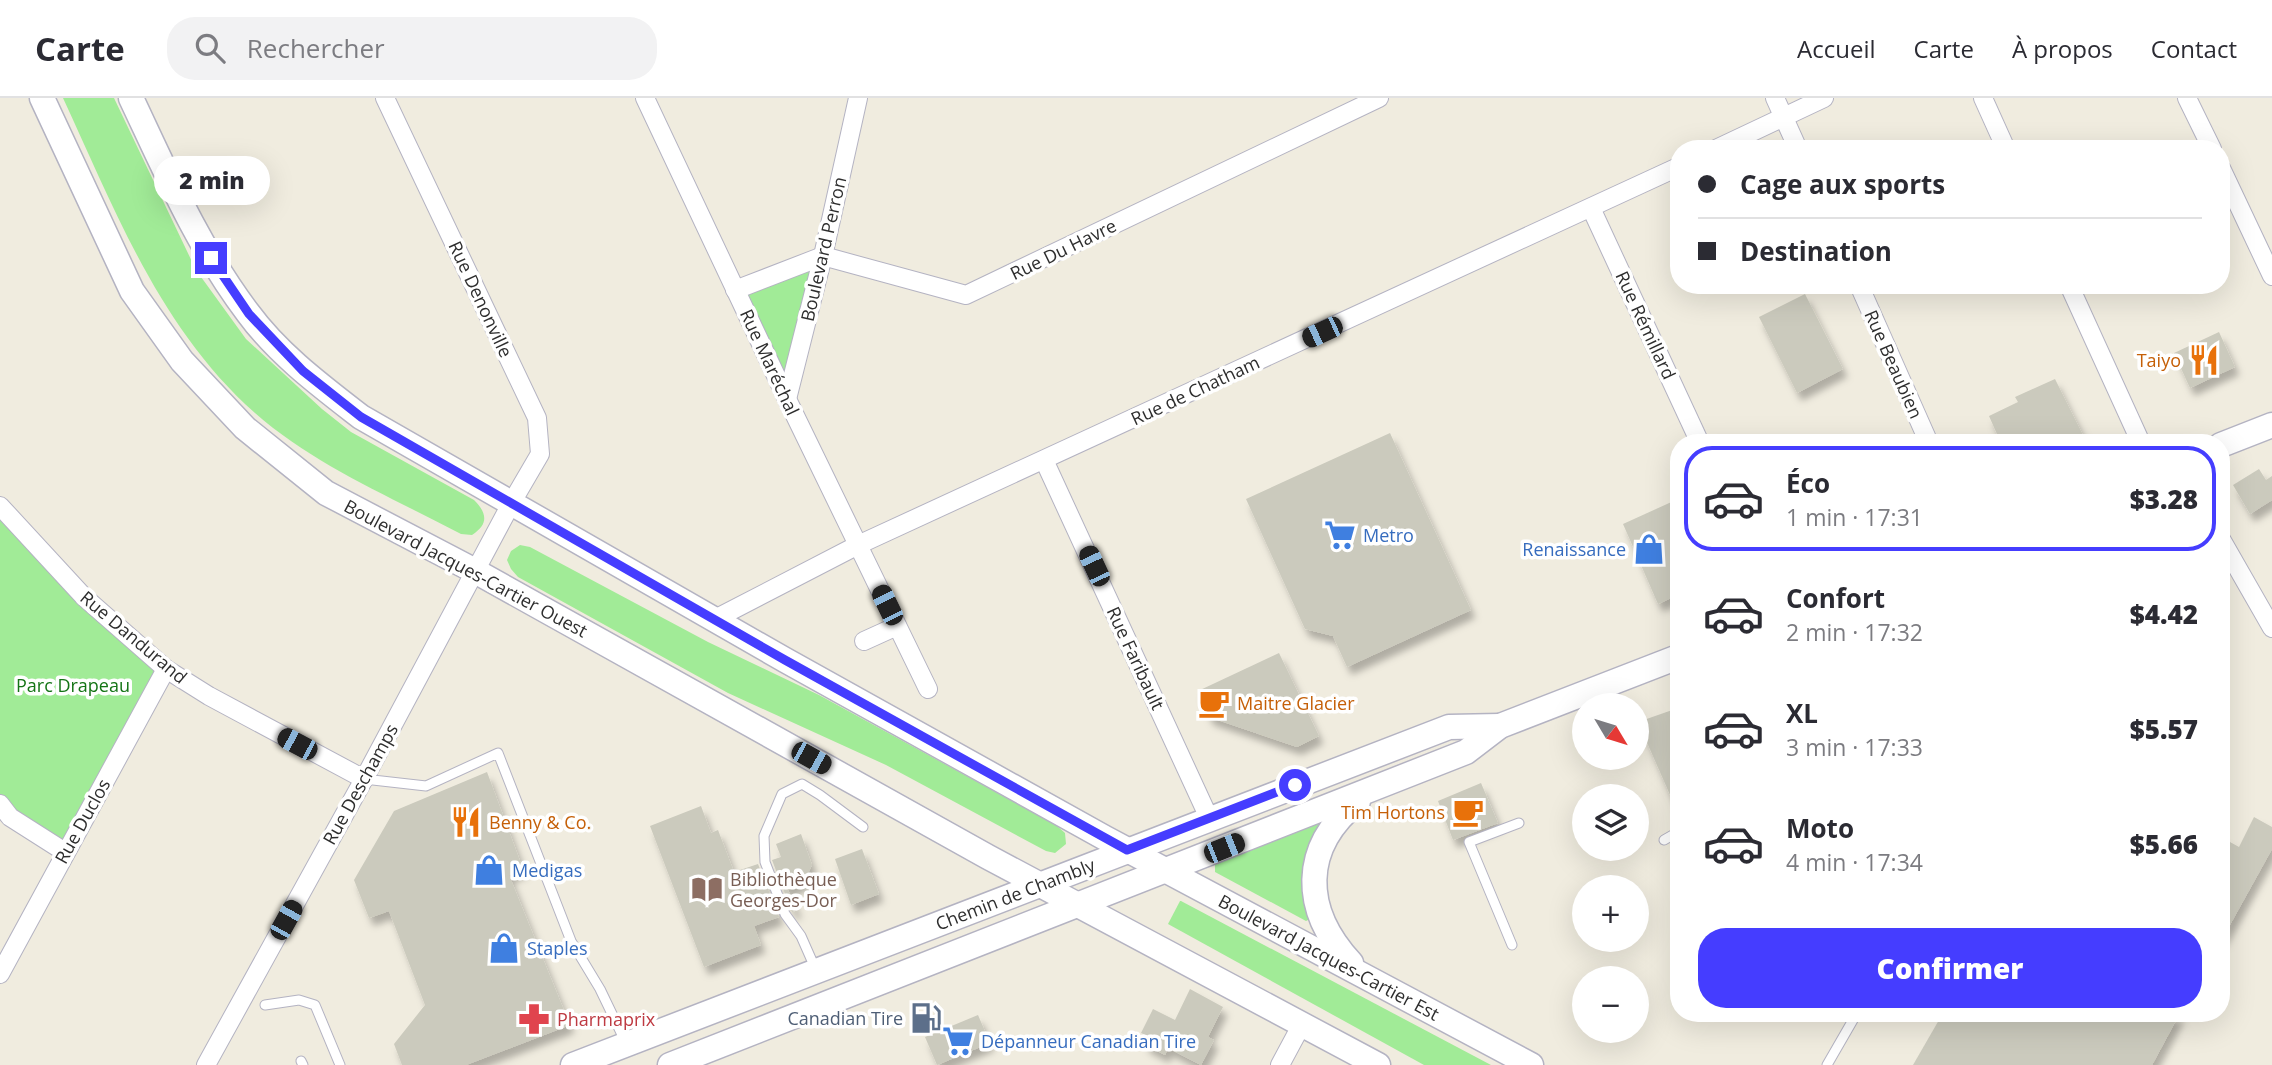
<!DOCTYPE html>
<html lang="fr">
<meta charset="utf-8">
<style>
body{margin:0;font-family:"Open Sans",sans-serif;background:#f2f2f3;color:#2b2b33;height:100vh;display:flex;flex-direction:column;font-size:26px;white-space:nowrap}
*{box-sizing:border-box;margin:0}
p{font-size:23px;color:#7c7c81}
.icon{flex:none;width:38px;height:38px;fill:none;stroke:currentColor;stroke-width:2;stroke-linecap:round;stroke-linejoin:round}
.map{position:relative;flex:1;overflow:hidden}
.drawer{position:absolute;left:1670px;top:336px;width:560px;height:588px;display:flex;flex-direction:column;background:#fff;border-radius:28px;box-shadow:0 7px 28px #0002}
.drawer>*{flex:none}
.banner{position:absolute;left:1670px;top:42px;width:560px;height:154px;border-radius:28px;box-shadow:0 7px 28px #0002;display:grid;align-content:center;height:154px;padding:0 28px;background:#fff}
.needle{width:46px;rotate:128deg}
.fabs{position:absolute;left:1572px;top:595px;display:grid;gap:14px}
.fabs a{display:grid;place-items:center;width:77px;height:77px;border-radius:50%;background:#fff;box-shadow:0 7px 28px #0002;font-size:35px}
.end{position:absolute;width:32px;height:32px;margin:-16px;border:9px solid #453dff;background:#fff;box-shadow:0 0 0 4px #fff}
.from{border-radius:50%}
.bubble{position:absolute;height:49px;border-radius:24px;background:#fff;box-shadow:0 7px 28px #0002;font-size:23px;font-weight:800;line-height:49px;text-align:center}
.car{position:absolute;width:21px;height:42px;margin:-21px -10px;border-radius:9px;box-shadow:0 0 5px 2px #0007;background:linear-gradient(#222 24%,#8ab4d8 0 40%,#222 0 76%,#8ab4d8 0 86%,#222 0)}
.banner b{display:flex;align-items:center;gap:24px;height:66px;font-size:26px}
.banner b+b{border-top:2px solid #e1e1e2}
.banner i{width:18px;height:18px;background:#2b2b33}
ul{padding:12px 0 0;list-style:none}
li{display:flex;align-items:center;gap:21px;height:105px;margin:0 14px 10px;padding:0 14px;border:4px solid transparent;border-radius:28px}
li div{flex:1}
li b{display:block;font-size:26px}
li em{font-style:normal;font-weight:800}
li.active{border-color:#453dff}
li>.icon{width:63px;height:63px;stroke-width:1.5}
.cta{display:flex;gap:14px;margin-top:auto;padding:14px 28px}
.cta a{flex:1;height:80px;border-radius:28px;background:#453dff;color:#fff;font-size:28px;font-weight:800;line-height:80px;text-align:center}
header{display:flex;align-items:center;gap:42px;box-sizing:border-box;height:98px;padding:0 35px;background:#fff;border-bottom:2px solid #e1e1e2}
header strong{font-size:33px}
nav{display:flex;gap:38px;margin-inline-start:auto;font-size:24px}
.search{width:490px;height:63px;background:#f2f2f3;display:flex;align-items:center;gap:18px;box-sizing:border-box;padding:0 24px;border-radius:28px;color:#7c7c81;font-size:26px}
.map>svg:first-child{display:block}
</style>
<header>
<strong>Carte</strong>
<div class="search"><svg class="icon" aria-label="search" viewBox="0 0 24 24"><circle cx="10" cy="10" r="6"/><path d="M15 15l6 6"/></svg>Rechercher</div>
<nav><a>Accueil</a><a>Carte</a><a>À propos</a><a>Contact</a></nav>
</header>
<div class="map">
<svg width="2272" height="967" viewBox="0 0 2272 967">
<defs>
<filter id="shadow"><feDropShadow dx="4.5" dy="8" stdDeviation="3.5" flood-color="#0004"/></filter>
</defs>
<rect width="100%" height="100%" fill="#f0ecdf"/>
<g fill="#a1eb97">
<path d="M63,0H114L196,172L246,241L322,311L351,334L474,402C487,415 489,426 472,437L461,436C391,399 314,367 255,315C160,231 115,112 63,0Z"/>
<polygon points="823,158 787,301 735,192"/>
<polygon points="0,408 166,571 65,754 0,706"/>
<polygon points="520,447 530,449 708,544 819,597 1056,727 1065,735 1066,746 1055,755 1046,753 886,667 728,595 518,479 511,471 507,462 511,453"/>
<polygon points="1326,719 1312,820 1306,823 1215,774 1215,765"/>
<polygon points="1180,803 1181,803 1491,967 1424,967 1168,826"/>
</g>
<g fill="#cbcabd" filter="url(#shadow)">
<polygon points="1805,196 1843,271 1797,295 1759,219"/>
<polygon points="2219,234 2235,269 2190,290 2174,255"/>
<polygon points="2055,281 2087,345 2001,345 1989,318 2018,304 2015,299"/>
<polygon points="1390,335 1471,512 1347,569 1333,538 1305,531 1246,401"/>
<polygon points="2259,371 2266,382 2272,378 2272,402 2250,416 2233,387"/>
<polygon points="1678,401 1678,497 1658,506 1623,426"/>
<polygon points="1279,555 1319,638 1297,649 1209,619 1198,593"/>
<polygon points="1678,610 1678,715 1638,624"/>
<polygon points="487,674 523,771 509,777 570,927 466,967 402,967 394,946 425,907 389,813 369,820 354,782 394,713"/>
<polygon points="1481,685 1498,725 1453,742 1438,703"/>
<polygon points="701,708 711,735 718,732 734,774 758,766 779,819 754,828 761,847 704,869 650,728"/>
<polygon points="2254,719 2272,729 2272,751 2221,843 2221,739 2239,749"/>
<polygon points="801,736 812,767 804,784 788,792 797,812 792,814 772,762 781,759 776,746"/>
<polygon points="862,751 879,796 851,807 835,761"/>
<polygon points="1190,891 1223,909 1208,939 1214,942 1201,967 1168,950 1165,957 1144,946 1148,938 1141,935 1153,911 1175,922"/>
<polygon points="1943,915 2180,915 2152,967 1913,967"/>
<polygon points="978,917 990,945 937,967 925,939"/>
</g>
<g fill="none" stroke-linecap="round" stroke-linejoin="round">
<defs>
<g id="service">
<polyline points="364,681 426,688 498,655 571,843 600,891 626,945"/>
<polyline points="1664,742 1678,734"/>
<polyline points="1512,847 1469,744 1519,725"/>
<polyline points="816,872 801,838 785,816 765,764 764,738 782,696 802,686 820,697 863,729"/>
<polyline points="265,907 299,902 315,907 340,967"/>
<polyline points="301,963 303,967"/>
<polyline points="1827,967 1857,915"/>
</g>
<g id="minor">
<polyline points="645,0 787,301 928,591"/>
<polyline points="1775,0 1798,51"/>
<polyline points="1983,0 2006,51"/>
<polyline points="2187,0 2212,51"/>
<polyline points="1716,51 1824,0"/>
<polyline points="2221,70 2272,178"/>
<polyline points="1591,110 1700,345"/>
<polyline points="1859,187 1929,345"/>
<polyline points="2069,187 2141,345"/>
<polyline points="735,192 823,158 966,197 1379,0"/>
<polyline points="787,301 823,158 858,0"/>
<polyline points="1044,362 1209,720"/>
<polyline points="0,408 84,499 166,571 209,598 364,681"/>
<polyline points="2221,441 2272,530"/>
<polyline points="715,521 858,447 1678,69"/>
<polyline points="864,543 897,528"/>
<polyline points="0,706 10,719 65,754"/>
<polyline points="0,876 166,571"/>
<polyline points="206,967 364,681 512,404 540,356 537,320 385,0"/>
<polyline points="1280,967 1302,926"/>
</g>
<g id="secondary">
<polyline points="42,0 132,193 182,263 245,330 326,395 475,473 988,759 1378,967"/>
<path d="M131,0C166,74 198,149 248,215C278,256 321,288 361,319L785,562L1105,740L1531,967"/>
<polyline points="2221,347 2272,327"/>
<path d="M1351,865C1302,812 1300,750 1358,703"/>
<polyline points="573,967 1449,629 1500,628"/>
<polyline points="670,967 1466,654 1500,628 1678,559"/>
</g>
</defs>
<use href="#service" stroke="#b4b3c2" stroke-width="11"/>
<use href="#minor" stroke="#b4b3c2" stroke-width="20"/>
<use href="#secondary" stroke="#b4b3c2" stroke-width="27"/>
<use href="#service" stroke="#fff" stroke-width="9"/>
<use href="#minor" stroke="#fff" stroke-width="18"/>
<use href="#secondary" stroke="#fff" stroke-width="24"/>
</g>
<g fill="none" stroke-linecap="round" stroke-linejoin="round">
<polyline stroke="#453dff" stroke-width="9" points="211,160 249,216 303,273 361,319 785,562 1127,752 1295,687"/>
</g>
<defs>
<symbol id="restaurant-bare" viewBox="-9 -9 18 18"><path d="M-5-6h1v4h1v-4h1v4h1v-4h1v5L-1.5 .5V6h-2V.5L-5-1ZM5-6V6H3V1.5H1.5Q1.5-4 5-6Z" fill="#e8710a" stroke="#fff" stroke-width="2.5" paint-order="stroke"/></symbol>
<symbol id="supermarket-bare" viewBox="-9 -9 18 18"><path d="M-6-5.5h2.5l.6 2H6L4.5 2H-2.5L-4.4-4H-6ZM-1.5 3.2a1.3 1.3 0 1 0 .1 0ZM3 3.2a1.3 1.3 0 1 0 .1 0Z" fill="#3f7fe0" stroke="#fff" stroke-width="2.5" paint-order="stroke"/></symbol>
<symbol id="shop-bare" viewBox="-9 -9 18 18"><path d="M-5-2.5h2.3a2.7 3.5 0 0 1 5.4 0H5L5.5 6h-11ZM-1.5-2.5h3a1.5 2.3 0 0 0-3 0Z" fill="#3f7fe0" stroke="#fff" stroke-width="2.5" paint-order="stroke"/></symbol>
<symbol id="cafe-bare" viewBox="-9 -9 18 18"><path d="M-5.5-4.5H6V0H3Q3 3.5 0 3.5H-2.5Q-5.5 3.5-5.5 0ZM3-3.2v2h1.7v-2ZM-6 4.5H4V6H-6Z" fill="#e8710a" stroke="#fff" stroke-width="2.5" paint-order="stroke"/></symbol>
<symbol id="library-bare" viewBox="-9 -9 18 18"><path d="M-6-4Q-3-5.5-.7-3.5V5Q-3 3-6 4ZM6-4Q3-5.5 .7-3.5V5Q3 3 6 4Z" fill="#8d6e63" stroke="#fff" stroke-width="2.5" paint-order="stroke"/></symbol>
<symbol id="fuel-bare" viewBox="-9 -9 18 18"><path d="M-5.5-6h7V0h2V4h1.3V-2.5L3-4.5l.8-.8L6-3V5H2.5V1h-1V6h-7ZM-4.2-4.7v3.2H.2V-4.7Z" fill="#5c6f8a" stroke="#fff" stroke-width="2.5" paint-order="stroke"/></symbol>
<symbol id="pharmacy-bare" viewBox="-9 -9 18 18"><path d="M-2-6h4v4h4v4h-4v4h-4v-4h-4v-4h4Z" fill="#e0444e" stroke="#fff" stroke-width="2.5" paint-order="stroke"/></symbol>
</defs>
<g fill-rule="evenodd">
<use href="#restaurant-bare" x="2182" y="240" width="44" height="44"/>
<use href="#supermarket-bare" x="1318" y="415" width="44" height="44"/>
<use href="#shop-bare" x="1627" y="429" width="44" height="44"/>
<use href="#cafe-bare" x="1192" y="583" width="44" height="44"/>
<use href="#cafe-bare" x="1446" y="692" width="44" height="44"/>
<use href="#restaurant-bare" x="444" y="702" width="44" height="44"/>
<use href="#shop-bare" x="467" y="750" width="44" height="44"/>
<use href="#library-bare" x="685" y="769" width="44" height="44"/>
<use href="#shop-bare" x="482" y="828" width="44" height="44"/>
<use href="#fuel-bare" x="904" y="898" width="44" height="44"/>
<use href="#pharmacy-bare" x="512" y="899" width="44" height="44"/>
<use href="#supermarket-bare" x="936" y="921" width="44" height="44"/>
</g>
<g text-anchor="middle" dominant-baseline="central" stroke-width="7" stroke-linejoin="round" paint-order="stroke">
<g font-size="18" fill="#2e2e2e" stroke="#fff">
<text transform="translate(823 151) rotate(-77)">Boulevard Perron</text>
<text transform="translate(1063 151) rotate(-26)">Rue Du Havre</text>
<text transform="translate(481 201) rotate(65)">Rue Denonville</text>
<text transform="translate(1646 227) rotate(65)">Rue Rémillard</text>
<text transform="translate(770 264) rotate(65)">Rue Maréchal</text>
<text transform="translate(1894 266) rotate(66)">Rue Beaubien</text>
<text transform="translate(1195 292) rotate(-25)">Rue de Chatham</text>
<text transform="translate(466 470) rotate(28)">Boulevard Jacques-Cartier Ouest</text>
<text transform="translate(134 539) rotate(40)">Rue Dandurand</text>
<text transform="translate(1136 560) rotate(65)">Rue Faribault</text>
<text transform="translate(360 686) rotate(-61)">Rue Deschamps</text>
<text transform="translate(82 723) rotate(-61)">Rue Duclos</text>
<text transform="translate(1015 796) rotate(-21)">Chemin de Chambly</text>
<text transform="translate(1329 859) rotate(28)">Boulevard Jacques-Cartier Est</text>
</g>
<g font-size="18" fill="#c56008" stroke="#fff" text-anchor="end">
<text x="2181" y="262">Taiyo</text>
<text x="1237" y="605" text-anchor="start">Maitre Glacier</text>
<text x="1445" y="714">Tim Hortons</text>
<text x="489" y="724" text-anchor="start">Benny &amp; Co.</text>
</g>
<g font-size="18" fill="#366cbe" stroke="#fff" text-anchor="start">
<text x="1363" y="437">Metro</text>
<text x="1626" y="451" text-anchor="end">Renaissance</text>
<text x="512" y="772">Medigas</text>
<text x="527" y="850">Staples</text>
<text x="981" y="943">Dépanneur Canadian Tire</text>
</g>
<g font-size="18" fill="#147415" stroke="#fff">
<text x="73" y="587">Parc Drapeau</text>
</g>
<g font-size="18" fill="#785e54" stroke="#fff" text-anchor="start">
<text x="730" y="781">Bibliothèque<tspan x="730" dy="21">Georges-Dor</tspan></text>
</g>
<g font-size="18" fill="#4e5e75" stroke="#fff" text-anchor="end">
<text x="903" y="920">Canadian Tire</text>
</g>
<g font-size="18" fill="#be3a42" stroke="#fff" text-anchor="start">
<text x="557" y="921">Pharmaprix</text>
</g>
</g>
</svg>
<div class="fabs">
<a><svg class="needle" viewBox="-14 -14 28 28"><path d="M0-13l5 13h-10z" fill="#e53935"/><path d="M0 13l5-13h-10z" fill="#7c7c81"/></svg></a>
<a><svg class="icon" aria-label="layers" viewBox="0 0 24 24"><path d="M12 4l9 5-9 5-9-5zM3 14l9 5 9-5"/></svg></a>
<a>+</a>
<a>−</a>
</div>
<i class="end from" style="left:1295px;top:687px"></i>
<i class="end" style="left:211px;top:160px"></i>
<div class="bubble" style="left:154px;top:58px;width:116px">2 min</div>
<i class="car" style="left:1322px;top:234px;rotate:245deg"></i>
<i class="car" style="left:1094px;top:468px;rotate:335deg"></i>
<i class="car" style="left:887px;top:507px;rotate:334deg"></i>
<i class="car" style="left:297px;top:646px;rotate:298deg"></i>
<i class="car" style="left:811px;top:660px;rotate:119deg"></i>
<i class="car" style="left:1224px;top:750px;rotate:68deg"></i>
<i class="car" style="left:286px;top:822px;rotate:29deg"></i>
<div class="banner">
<b><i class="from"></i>Cage aux sports</b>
<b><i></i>Destination</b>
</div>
<section class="drawer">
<ul>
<li class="active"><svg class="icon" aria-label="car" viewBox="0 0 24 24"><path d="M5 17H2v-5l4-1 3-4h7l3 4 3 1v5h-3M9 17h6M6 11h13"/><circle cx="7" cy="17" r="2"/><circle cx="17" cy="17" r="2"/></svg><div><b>Éco</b><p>1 min · 17:31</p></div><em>$3.28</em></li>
<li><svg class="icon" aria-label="car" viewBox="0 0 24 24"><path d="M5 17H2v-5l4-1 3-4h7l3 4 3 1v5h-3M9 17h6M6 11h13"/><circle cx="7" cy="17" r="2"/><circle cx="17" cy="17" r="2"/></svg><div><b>Confort</b><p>2 min · 17:32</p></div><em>$4.42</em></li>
<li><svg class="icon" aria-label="car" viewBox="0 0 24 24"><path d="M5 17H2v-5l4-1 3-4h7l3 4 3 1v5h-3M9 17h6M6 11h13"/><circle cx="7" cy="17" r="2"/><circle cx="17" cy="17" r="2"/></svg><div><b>XL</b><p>3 min · 17:33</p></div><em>$5.57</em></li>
<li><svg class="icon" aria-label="car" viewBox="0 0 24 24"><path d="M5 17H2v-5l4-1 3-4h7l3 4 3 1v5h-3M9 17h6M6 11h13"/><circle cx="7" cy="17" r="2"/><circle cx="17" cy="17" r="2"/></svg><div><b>Moto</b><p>4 min · 17:34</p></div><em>$5.66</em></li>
</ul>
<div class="cta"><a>Confirmer</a></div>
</section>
</div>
